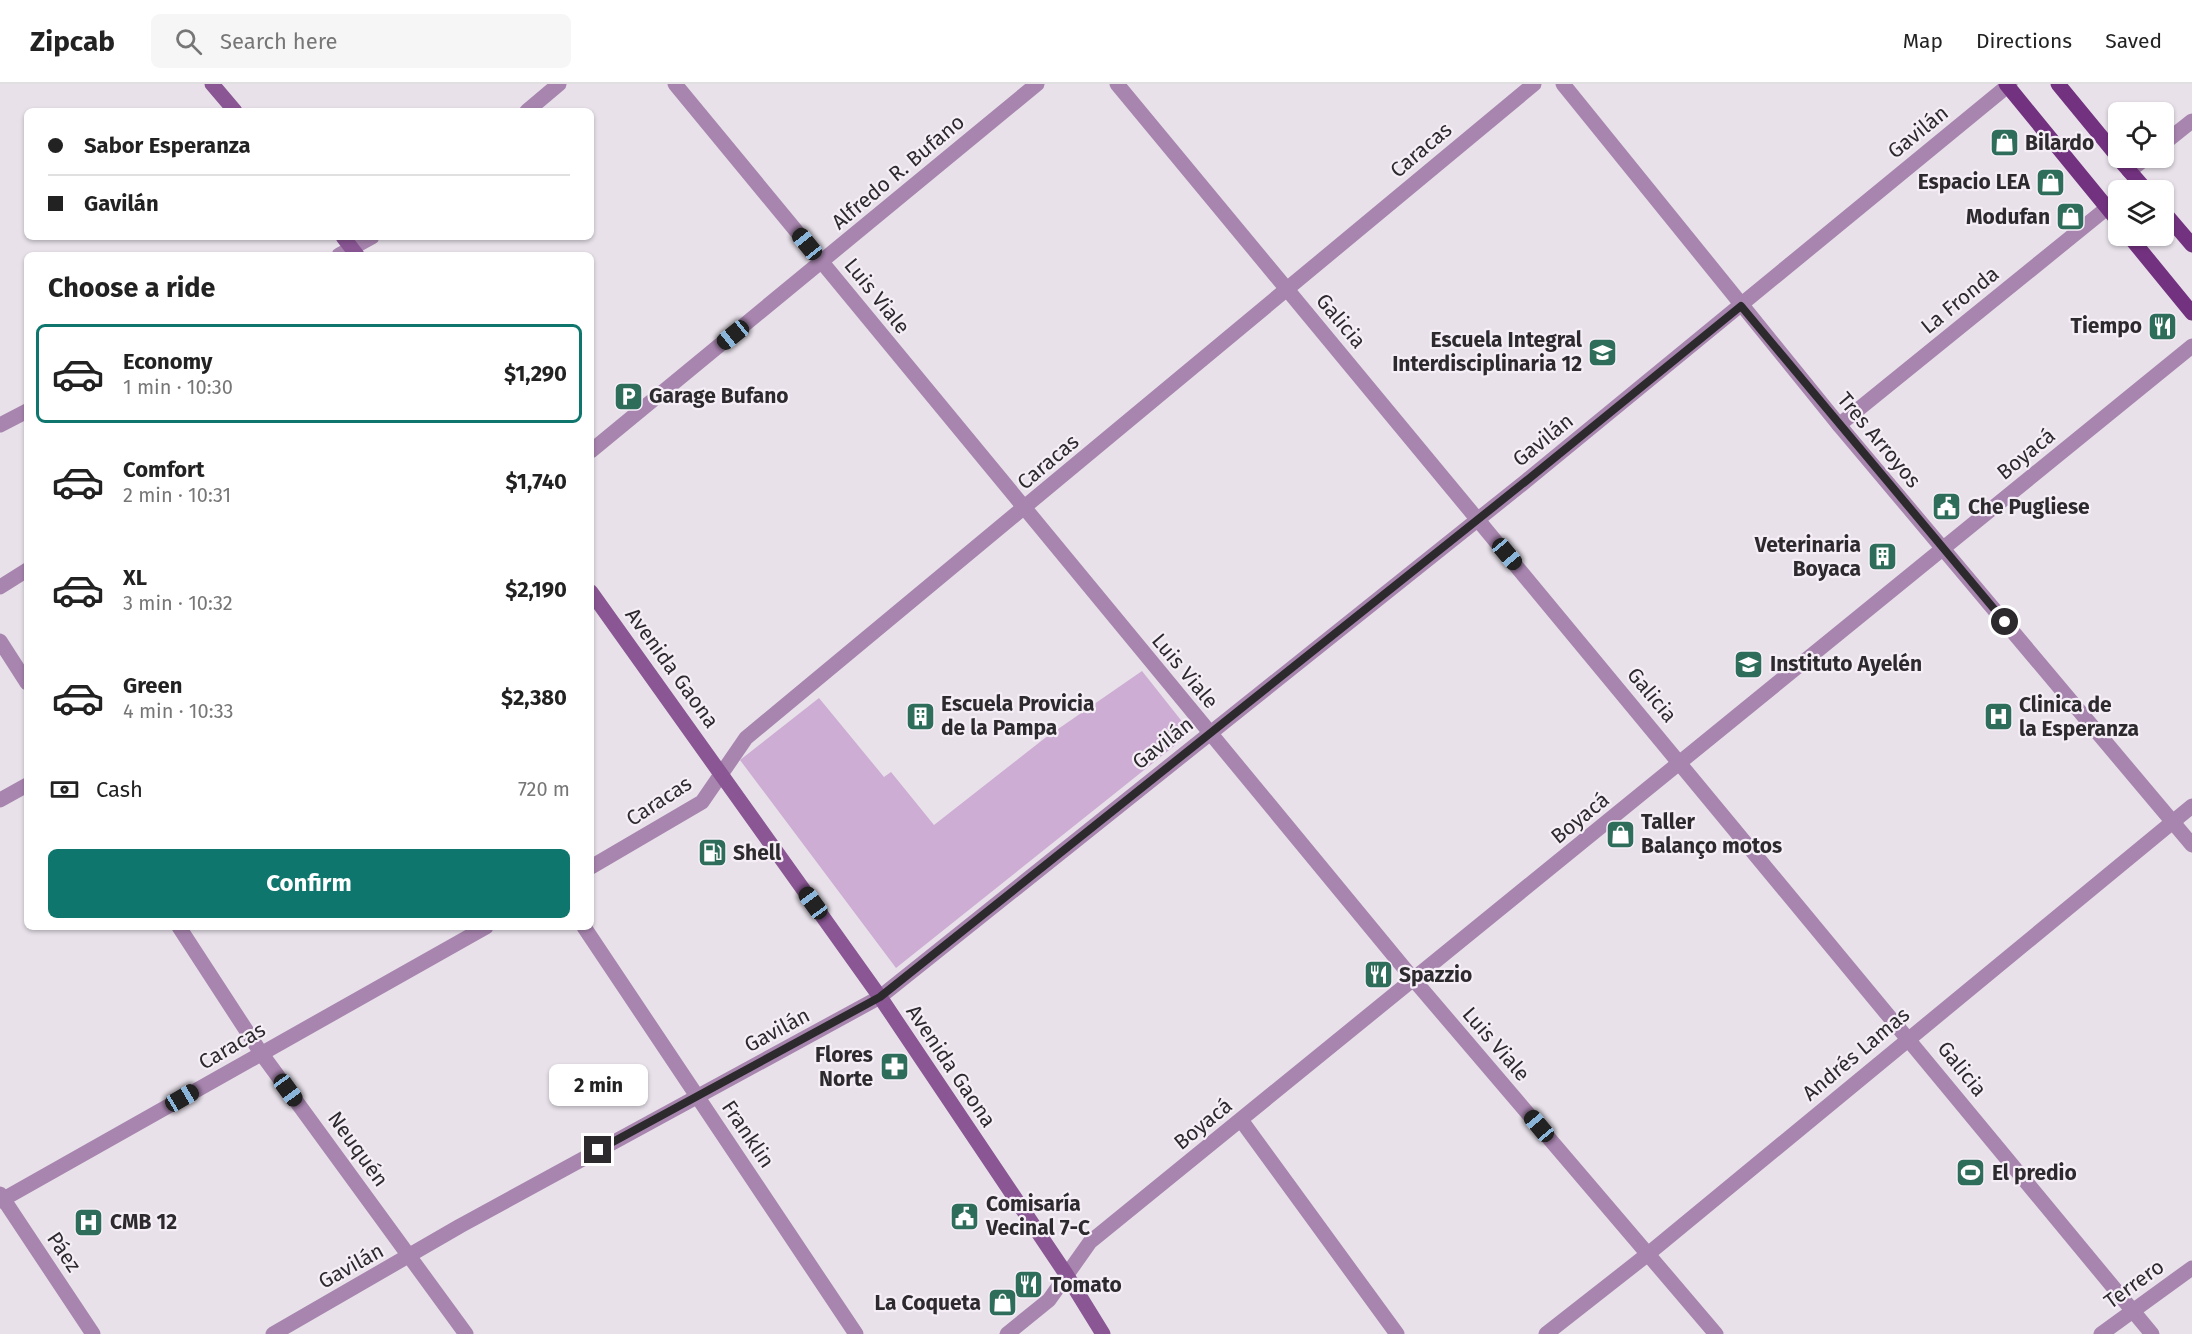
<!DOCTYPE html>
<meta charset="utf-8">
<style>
body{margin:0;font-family:"Fira Sans",sans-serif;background:#f6f6f6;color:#222;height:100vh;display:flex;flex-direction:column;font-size:22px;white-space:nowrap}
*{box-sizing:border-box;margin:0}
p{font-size:20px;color:#767676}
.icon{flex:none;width:33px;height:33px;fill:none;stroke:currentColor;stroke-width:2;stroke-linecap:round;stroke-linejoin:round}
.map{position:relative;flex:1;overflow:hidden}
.drawer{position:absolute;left:24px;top:168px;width:570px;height:678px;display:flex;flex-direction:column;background:#fff;border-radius:9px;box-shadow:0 2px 4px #0004}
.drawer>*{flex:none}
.top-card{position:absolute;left:24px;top:24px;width:570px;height:132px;border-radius:9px;box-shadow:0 2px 4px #0004;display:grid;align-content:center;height:132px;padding:0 24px;background:#fff}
.buttons{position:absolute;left:2108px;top:18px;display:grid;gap:12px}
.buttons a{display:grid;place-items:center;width:66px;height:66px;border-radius:9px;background:#fff;box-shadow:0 2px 4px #0004;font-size:30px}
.end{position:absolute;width:27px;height:27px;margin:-14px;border:8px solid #2d2a2e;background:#fff;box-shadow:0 0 0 3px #fff}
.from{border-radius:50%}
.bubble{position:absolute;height:42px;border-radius:9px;background:#fff;box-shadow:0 2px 4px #0004;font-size:20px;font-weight:700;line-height:42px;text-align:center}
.car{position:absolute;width:18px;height:36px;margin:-18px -9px;border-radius:8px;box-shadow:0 0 4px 2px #0007;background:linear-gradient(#222 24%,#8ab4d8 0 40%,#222 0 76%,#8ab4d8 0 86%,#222 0)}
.top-card b{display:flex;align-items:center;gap:21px;height:57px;font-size:22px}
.top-card b+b{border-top:2px solid #e0e0e0}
.top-card i{width:15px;height:15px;background:#222}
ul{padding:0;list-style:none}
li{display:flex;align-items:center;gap:18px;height:99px;margin:0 12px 9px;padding:0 12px;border:3px solid transparent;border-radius:9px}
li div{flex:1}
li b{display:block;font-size:22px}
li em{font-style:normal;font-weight:700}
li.active{border-color:#0f766e}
li>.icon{width:54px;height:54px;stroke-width:1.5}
h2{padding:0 24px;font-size:27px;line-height:72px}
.pay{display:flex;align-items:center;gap:15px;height:66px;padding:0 24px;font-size:22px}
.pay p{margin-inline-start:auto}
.button{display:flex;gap:12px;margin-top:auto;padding:12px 24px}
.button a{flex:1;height:69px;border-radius:9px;background:#0f766e;color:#fff;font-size:24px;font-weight:700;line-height:69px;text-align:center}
header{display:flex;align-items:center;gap:36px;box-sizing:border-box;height:84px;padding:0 30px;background:#fff;border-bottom:2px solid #e0e0e0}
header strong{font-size:28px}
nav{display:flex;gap:33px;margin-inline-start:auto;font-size:21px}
.search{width:420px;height:54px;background:#f6f6f6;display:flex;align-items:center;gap:15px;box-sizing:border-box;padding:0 21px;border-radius:9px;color:#767676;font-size:22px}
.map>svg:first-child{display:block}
</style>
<header>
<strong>Zipcab</strong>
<div class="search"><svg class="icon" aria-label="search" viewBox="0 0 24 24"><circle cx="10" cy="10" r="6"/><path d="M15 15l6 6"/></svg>Search here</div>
<nav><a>Map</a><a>Directions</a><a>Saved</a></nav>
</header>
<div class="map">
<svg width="2192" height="1250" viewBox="0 0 2192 1250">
<rect width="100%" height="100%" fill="#e8e1ea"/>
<polygon fill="#cdadd3" points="1142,587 1184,640 1184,649 1178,659 896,884 740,676 819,614 884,693 891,688 934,741 1045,654"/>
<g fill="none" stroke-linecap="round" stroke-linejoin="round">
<g stroke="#a885af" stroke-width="15">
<polyline points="675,0 1414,896 1716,1250"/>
<polyline points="1117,0 2152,1250"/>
<polyline points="1563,0 1839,341 2192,761"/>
<polyline points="527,27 559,0"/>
<polyline points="2163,60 2192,37"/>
<polyline points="2129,87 2146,74"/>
<polyline points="339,171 372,153"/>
<polyline points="0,341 27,327"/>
<polyline points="1839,341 2107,124"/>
<polyline points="591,367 1037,0"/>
<polyline points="0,503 27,486"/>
<polyline points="0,557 27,599"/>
<polyline points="0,716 27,701"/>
<polyline points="591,783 702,718 746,654 1534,0"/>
<polyline points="179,843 261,969 466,1250"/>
<polyline points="584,843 856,1250"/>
<polyline points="1241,1036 1397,1250"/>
<polyline points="0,1110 93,1250"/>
<polyline points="0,1117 486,843"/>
<polyline points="1546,1250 1648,1170 2192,722"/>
<polyline points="2101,1250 2192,1184"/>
</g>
<g stroke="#a885af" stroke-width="15">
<polyline points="273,1250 460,1142 880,913 1526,397 2010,0"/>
<polyline points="1007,1250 1049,1216 1090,1158 2192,262"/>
</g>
<g stroke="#8a5694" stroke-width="15">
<polyline points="212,0 235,27"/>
<polyline points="343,153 357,171"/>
<polyline points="591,508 880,913 1066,1190 1103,1250"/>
</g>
<g stroke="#733280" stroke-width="15">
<polyline points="2006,0 2118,137"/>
<polyline points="2058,0 2118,73"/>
<polyline points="2118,74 2146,106"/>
<polyline points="2163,127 2192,161"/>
<polyline points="2129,152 2192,229"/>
</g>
</g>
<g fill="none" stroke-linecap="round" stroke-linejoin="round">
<polyline stroke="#2d2a2e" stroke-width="8" points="598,1066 880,913 1526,397 1741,222 2005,538"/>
</g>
<defs>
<symbol id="shop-square" viewBox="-11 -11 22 22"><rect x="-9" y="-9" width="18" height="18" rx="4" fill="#2e6d5a" stroke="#f5eef7"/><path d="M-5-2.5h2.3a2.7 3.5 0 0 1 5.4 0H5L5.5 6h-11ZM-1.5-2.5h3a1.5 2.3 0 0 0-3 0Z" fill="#fff"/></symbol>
<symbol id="restaurant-square" viewBox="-11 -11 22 22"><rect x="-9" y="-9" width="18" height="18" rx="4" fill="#2e6d5a" stroke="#f5eef7"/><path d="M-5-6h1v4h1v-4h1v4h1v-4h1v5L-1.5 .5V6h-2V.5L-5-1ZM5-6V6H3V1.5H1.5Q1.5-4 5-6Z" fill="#fff"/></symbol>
<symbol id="school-square" viewBox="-11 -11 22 22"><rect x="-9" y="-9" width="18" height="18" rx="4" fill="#2e6d5a" stroke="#f5eef7"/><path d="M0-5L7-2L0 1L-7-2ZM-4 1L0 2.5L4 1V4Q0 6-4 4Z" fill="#fff"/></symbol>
<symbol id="parking-square" viewBox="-11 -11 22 22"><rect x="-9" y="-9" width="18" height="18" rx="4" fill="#2e6d5a" stroke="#f5eef7"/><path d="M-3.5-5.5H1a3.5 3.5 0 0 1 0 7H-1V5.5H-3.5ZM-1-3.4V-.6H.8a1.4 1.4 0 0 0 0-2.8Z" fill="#fff"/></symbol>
<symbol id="civic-square" viewBox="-11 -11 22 22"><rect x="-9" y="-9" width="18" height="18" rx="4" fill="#2e6d5a" stroke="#f5eef7"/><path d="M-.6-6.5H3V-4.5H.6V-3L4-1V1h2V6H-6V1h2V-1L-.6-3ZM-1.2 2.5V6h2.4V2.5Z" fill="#fff"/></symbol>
<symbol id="building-square" viewBox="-11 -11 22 22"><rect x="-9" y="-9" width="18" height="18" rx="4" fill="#2e6d5a" stroke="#f5eef7"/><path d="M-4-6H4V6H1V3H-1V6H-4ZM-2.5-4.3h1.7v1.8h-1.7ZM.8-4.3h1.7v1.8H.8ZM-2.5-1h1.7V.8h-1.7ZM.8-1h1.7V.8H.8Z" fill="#fff"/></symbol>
<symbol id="hospital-square" viewBox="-11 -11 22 22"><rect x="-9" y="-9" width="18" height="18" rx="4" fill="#2e6d5a" stroke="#f5eef7"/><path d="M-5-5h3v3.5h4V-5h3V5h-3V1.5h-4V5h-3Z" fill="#fff"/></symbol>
<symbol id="fuel-square" viewBox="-11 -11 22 22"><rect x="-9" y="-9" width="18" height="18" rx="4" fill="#2e6d5a" stroke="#f5eef7"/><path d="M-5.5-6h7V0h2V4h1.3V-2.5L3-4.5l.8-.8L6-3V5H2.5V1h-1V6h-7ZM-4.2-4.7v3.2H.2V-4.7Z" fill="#fff"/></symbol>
<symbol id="pharmacy-square" viewBox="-11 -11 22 22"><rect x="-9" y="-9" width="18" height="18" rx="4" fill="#2e6d5a" stroke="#f5eef7"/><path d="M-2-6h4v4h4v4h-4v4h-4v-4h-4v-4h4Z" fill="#fff"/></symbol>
<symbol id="stadium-square" viewBox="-11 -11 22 22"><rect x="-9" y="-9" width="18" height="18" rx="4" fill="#2e6d5a" stroke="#f5eef7"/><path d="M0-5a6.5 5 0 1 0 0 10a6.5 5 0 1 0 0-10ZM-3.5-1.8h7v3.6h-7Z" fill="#fff"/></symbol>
</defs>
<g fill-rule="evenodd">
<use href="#shop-square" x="1988" y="42" width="33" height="33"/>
<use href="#shop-square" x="2034" y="82" width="33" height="33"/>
<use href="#shop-square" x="2054" y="116" width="33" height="33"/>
<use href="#restaurant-square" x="2146" y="226" width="33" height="33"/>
<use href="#school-square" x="1586" y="252" width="33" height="33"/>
<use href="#parking-square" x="612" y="296" width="33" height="33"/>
<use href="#civic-square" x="1930" y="406" width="33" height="33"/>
<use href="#building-square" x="1866" y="456" width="33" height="33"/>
<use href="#school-square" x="1732" y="564" width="33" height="33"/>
<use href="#building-square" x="904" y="616" width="33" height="33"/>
<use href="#hospital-square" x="1982" y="616" width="33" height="33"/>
<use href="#shop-square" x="1604" y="734" width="33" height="33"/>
<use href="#fuel-square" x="696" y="752" width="33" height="33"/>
<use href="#restaurant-square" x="1362" y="874" width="33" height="33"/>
<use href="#pharmacy-square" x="878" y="966" width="33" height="33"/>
<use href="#stadium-square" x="1954" y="1072" width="33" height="33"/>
<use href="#civic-square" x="948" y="1116" width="33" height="33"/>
<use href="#hospital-square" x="72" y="1122" width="33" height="33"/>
<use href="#restaurant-square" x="1012" y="1184" width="33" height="33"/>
<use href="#shop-square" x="986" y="1202" width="33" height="33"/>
</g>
<g text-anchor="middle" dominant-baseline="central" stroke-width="4.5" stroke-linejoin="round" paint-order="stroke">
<g font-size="21" fill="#2d2a2e" stroke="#f5eef7">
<text transform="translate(1918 48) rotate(-39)">Gavilán</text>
<text transform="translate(1421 66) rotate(-40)">Caracas</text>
<text transform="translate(898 88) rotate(-40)">Alfredo R. Bufano</text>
<text transform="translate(877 212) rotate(51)">Luis Viale</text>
<text transform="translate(1960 216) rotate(-39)">La Fronda</text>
<text transform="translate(1341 237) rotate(50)">Galicia</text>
<text transform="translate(1543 356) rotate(-39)">Gavilán</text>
<text transform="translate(1879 356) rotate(50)">Tres Arroyos</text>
<text transform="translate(2026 370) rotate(-39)">Boyacá</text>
<text transform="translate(1048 378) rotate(-40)">Caracas</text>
<text transform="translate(672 584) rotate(54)">Avenida Gaona</text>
<text transform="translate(1185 587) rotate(50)">Luis Viale</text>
<text transform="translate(1652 611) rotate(50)">Galicia</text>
<text transform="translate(1163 659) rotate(-38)">Gavilán</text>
<text transform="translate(659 717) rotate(-33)">Caracas</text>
<text transform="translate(1580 734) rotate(-39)">Boyacá</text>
<text transform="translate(777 946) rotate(-28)">Gavilán</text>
<text transform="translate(1496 960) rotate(49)">Luis Viale</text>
<text transform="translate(232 962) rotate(-30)">Caracas</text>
<text transform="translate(1856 970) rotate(-40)">Andrés Lamas</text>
<text transform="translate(951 982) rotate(56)">Avenida Gaona</text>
<text transform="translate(1962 985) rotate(51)">Galicia</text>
<text transform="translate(1203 1040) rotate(-39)">Boyacá</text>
<text transform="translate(748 1050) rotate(56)">Franklin</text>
<text transform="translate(358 1065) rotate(54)">Neuquén</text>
<text transform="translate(64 1168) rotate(56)">Páez</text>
<text transform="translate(351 1182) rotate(-29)">Gavilán</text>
<text transform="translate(2134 1200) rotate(-36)">Terrero</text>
</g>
<g font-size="21" font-weight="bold" fill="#2d2a2e" stroke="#f5eef7" text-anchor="start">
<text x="2025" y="59">Bilardo</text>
<text x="2030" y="98" text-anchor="end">Espacio LEA</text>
<text x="2050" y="133" text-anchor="end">Modufan</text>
<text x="2142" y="242" text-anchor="end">Tiempo</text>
<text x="1582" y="256" text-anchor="end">Escuela Integral<tspan x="1582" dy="24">Interdisciplinaria 12</tspan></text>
<text x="649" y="312">Garage Bufano</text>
<text x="1968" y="423">Che Pugliese</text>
<text x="1861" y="461" text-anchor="end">Veterinaria<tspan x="1861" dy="24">Boyaca</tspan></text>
<text x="1770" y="580">Instituto Ayelén</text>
<text x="941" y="620">Escuela Provicia<tspan x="941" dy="24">de la Pampa</tspan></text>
<text x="2019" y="621">Clinica de<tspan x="2019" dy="24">la Esperanza</tspan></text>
<text x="1641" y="738">Taller<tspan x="1641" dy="24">Balanço motos</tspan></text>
<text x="733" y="769">Shell</text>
<text x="1399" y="891">Spazzio</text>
<text x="873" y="971" text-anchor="end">Flores<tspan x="873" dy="24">Norte</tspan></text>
<text x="1992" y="1089">El predio</text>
<text x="986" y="1120">Comisaría<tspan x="986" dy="24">Vecinal 7-C</tspan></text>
<text x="110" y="1138">CMB 12</text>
<text x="1050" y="1201">Tomato</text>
<text x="981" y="1219" text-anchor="end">La Coqueta</text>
</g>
</g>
</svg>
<div class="buttons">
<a><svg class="icon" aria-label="locate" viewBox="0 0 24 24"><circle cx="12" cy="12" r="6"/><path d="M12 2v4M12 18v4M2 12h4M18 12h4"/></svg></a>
<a><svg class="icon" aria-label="layers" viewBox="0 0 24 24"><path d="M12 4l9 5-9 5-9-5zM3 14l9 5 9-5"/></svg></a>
</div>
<i class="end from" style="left:2005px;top:538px"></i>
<i class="end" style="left:598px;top:1066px"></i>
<div class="bubble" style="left:549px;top:980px;width:99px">2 min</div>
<i class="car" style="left:807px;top:160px;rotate:321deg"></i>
<i class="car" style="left:733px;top:251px;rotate:231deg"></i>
<i class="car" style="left:1507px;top:470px;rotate:140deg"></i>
<i class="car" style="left:813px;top:819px;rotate:324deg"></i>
<i class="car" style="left:288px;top:1006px;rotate:144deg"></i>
<i class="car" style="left:182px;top:1014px;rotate:60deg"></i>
<i class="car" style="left:1539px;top:1042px;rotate:320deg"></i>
<div class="top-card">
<b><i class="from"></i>Sabor Esperanza</b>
<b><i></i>Gavilán</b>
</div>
<section class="drawer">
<h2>Choose a ride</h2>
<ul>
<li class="active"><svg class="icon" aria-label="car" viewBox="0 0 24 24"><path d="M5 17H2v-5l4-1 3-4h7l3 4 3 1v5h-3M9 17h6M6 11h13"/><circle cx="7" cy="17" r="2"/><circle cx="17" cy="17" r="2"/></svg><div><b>Economy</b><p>1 min · 10:30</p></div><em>$1,290</em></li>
<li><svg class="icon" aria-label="car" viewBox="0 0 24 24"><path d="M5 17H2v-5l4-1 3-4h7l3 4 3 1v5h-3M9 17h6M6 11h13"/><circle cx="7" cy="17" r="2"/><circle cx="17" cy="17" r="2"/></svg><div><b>Comfort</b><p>2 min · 10:31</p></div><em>$1,740</em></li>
<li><svg class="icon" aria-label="car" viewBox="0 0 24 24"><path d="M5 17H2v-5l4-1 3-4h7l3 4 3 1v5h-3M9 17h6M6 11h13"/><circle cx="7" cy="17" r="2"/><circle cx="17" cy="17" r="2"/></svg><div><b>XL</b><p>3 min · 10:32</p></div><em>$2,190</em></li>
<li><svg class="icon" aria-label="car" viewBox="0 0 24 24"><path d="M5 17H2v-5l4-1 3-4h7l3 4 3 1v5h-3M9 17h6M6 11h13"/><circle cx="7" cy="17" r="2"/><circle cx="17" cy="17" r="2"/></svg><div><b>Green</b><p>4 min · 10:33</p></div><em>$2,380</em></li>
</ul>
<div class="pay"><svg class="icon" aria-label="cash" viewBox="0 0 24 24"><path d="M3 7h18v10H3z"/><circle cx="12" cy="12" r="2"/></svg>Cash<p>720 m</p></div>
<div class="button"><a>Confirm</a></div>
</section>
</div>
